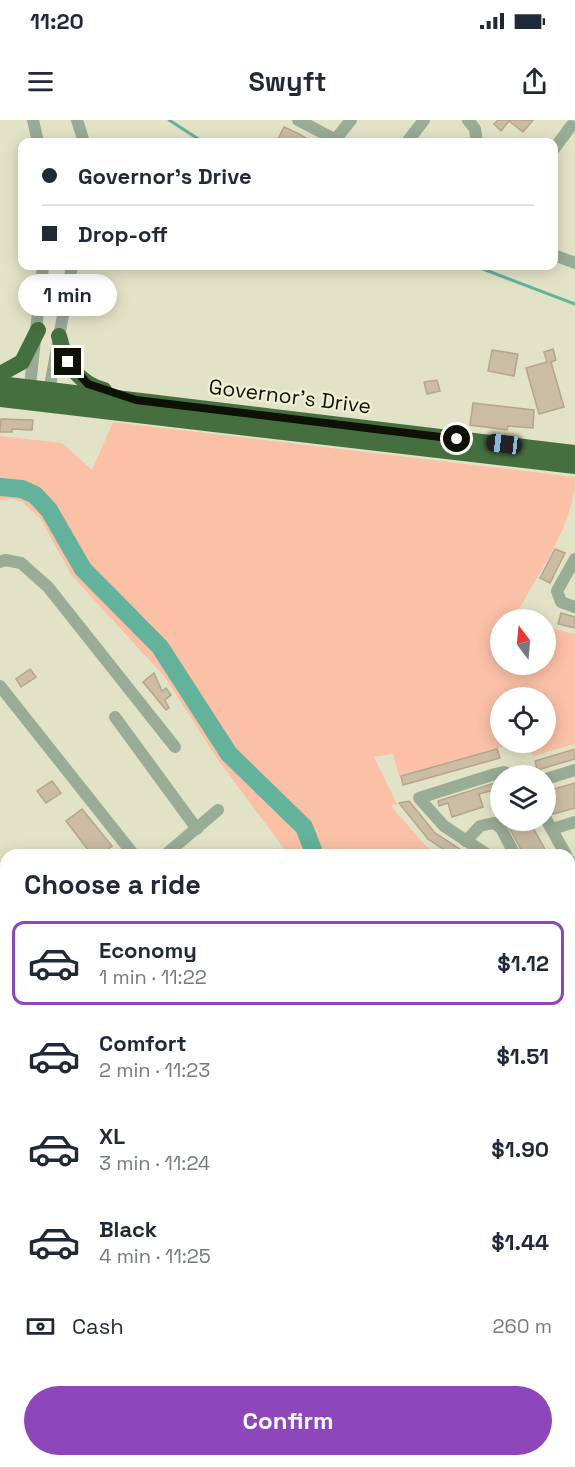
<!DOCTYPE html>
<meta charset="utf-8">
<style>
body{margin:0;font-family:"Space Grotesk",sans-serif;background:#f2f2f3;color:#1f2937;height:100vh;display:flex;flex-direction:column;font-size:22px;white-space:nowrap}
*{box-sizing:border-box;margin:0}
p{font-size:20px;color:#747a83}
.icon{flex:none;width:33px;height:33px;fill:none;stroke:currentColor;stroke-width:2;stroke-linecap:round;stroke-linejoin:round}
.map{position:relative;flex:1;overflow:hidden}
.sheet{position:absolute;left:0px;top:729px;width:576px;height:618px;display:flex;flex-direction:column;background:#fff;border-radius:18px 18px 0 0;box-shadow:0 3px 15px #0003}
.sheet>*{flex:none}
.guide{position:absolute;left:18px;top:18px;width:540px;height:132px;border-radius:12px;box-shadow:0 3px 15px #0003;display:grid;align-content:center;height:132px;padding:0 24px;background:#fff}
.needle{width:39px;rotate:344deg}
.controls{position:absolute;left:490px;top:489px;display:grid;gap:12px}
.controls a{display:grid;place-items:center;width:66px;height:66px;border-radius:50%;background:#fff;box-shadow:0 3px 15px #0003;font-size:30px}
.end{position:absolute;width:27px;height:27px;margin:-14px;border:8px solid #0f1006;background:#fff;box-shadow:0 0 0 3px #fff}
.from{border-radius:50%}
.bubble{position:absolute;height:42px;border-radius:21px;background:#fff;box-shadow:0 3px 15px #0003;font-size:20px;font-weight:700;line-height:42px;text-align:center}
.car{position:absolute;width:18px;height:36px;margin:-18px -9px;border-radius:8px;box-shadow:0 0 4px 2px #0007;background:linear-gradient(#222 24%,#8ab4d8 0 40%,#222 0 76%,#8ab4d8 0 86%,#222 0)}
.guide b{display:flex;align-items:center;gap:21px;height:57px;font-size:22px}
.guide b+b{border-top:2px solid #e0e1e3}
.guide i{width:15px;height:15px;background:#1f2937}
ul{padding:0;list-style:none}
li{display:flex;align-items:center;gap:18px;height:84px;margin:0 12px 9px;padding:0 12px;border:3px solid transparent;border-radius:12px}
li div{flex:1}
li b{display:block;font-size:22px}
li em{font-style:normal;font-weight:700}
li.selected{border-color:#8d47ba}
li>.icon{width:54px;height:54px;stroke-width:1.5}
h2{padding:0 24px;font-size:27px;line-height:72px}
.pay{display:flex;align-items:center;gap:15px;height:66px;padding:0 24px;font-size:22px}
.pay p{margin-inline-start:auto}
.primary-button{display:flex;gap:12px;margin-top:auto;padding:12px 24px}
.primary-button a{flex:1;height:69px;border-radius:36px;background:#8d47ba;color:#fff;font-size:24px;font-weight:700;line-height:69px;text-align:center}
.status{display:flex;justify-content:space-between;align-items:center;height:42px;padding:0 30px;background:#fff;direction:ltr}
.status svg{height:16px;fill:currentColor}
header{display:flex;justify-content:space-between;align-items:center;height:78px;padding:0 24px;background:#fff;font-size:27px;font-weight:700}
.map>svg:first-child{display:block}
</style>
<div class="status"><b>11:20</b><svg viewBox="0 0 49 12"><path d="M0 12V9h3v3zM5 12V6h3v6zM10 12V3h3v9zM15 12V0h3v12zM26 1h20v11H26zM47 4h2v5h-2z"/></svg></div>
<header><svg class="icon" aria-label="menu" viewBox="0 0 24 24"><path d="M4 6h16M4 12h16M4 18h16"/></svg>Swyft<svg class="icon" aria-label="share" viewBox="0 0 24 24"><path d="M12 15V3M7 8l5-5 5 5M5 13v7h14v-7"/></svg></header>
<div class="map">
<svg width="575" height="1347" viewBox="0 0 575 1347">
<rect width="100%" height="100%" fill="#e2e3c6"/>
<g fill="#fbc1a7">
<path d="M113,302L575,357C575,405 536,457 514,498L516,499L501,500V544H546V507L575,514V624L533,636L529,623L546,622V578H501V622L516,623L399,656L393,634L374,637L397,684L391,686L426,726L439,735H289L218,640L164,556L72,456L40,398L22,382L13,379L0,380V316L62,323L92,350Z"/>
<polygon points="570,819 575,828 575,1026 570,1020"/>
</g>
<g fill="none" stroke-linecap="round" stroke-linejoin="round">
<g stroke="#63b29b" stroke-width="3">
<polyline points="169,0 203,22"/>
<polyline points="475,146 575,184"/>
</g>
<g stroke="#63b29b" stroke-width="18">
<polyline points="0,367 22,369 35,375 49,390 83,449 160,527 229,634 304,707 315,735"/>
<polyline points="570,988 575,992"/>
</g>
</g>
<g fill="#ccbca4" stroke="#b5a58d" stroke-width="1.5">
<polygon points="498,0 533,0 523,12 509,1 501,11 494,4"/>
<polygon points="284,7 299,14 312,22 286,22 278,19"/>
<polygon points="553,229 556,240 551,242 564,287 539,294 526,248 547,242 544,232"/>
<polygon points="492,230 518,234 514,256 488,251"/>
<polygon points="437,260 440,271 427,274 424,262"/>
<polygon points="473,283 534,290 533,308 508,306 507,310 470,305"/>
<polygon points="1,299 33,300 32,310 12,309 12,312 0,312"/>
<polygon points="555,429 565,433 550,463 540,458"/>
<polygon points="561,493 575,497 575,508 558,504"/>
<polygon points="30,549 36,557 21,567 16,559"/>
<polygon points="154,553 162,571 166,568 171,575 165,580 169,588 166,590 143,562"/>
<polygon points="497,629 500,638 403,665 401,656"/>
<polygon points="575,629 575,639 537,650 535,641"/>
<polygon points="52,661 61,673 46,683 37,671"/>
<polygon points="501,661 501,668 479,674 483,687 452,697 448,683 439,686 438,681"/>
<polygon points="575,663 575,688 553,694 549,680 546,681 546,671"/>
<polygon points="409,681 435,713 469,735 452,735 428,719 399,683"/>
<polygon points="82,689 112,726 100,735 92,735 66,701"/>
<polygon points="505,700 529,700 548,735 524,735"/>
</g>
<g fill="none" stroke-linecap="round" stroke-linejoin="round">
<g stroke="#99ac95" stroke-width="12">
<polyline points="33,0 38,22"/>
<polyline points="77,0 84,22"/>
<polyline points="298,0 340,22"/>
<polyline points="468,0 475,9 477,22"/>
<polyline points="335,20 351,0"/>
<polyline points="407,22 424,0"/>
<polyline points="554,29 571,6"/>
<polyline points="554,135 575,143"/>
<polyline points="29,275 43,146"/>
<polyline points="48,277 72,146"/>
<polyline points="575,439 557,471 561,482 575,487"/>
<polyline points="0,442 5,440 21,443 48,467 175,627"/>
<polyline points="0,566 134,735"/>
<polyline points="115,597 197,709"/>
<polyline points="546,659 575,650"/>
<polyline points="546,699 566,735"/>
<polyline points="552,709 575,702"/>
<polyline points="466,721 480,706 494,703 501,708 515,735"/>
<polyline points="165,735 218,690"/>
<polyline points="488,735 444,706 419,678 495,654 504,652 514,656"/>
<polyline points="570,741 575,751"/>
<polyline points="570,789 575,791"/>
<polyline points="1,841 6,857"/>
<polyline points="570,1131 575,1140"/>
<polyline points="570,1175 575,1174"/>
<polyline points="0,1224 6,1223"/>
<polyline points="570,1234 575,1233"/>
<polyline points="570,1293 575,1291"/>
<polyline points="0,1294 6,1292"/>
<polyline points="59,1341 59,1347"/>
<polyline points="297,1341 298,1347"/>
<polyline points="533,1341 535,1347"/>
<polyline points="89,1347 96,1341"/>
<polyline points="171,1347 178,1341"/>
<polyline points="396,1347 417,1341"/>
</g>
<g stroke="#466f3f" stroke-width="16">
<path d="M59,216C65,242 77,263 104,270"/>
<polyline points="0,254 22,242 38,210"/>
<polyline points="0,264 575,333"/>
<polyline points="0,279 575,346"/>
</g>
</g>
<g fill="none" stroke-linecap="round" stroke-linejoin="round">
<polyline stroke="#0f1006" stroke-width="8" points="68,242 88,264 136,280 457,319"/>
</g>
<g text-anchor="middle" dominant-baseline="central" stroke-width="4.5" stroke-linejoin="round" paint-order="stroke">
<g font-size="21" fill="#0f1006" stroke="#eff0d3">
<text transform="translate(290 276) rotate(7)">Governor's Drive</text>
</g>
</g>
</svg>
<div class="controls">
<a><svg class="needle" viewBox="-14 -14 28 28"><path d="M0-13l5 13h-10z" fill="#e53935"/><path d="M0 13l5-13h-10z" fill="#747a83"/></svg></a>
<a><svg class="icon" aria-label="locate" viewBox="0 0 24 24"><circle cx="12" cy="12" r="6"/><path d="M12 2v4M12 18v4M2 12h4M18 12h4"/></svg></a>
<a><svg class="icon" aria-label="layers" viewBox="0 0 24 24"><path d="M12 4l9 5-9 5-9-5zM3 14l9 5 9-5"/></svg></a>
</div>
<i class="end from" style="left:457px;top:319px"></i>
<i class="end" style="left:68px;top:242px"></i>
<div class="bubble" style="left:18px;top:154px;width:99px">1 min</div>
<i class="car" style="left:504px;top:324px;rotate:277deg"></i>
<div class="guide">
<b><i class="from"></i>Governor's Drive</b>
<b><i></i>Drop-off</b>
</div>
<section class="sheet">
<h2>Choose a ride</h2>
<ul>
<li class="selected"><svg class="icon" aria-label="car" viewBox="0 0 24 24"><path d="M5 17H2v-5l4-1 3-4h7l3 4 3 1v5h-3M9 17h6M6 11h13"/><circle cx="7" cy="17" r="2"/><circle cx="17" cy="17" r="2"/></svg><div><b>Economy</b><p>1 min · 11:22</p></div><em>$1.12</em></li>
<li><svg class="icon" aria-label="car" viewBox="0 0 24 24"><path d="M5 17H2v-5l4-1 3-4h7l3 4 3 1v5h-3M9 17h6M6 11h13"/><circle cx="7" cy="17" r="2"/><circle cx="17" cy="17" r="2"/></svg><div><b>Comfort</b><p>2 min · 11:23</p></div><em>$1.51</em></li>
<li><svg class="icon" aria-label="car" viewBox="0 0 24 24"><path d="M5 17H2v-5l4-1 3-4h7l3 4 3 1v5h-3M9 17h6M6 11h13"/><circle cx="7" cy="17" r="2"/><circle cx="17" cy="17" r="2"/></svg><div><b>XL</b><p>3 min · 11:24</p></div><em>$1.90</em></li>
<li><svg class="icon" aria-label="car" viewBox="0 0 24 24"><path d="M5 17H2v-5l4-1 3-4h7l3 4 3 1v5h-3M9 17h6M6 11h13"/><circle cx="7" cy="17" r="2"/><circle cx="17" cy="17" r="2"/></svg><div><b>Black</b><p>4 min · 11:25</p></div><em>$1.44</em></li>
</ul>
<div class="pay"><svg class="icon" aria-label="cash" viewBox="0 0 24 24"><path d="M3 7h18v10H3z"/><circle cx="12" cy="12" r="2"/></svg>Cash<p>260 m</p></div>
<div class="primary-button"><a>Confirm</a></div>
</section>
</div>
